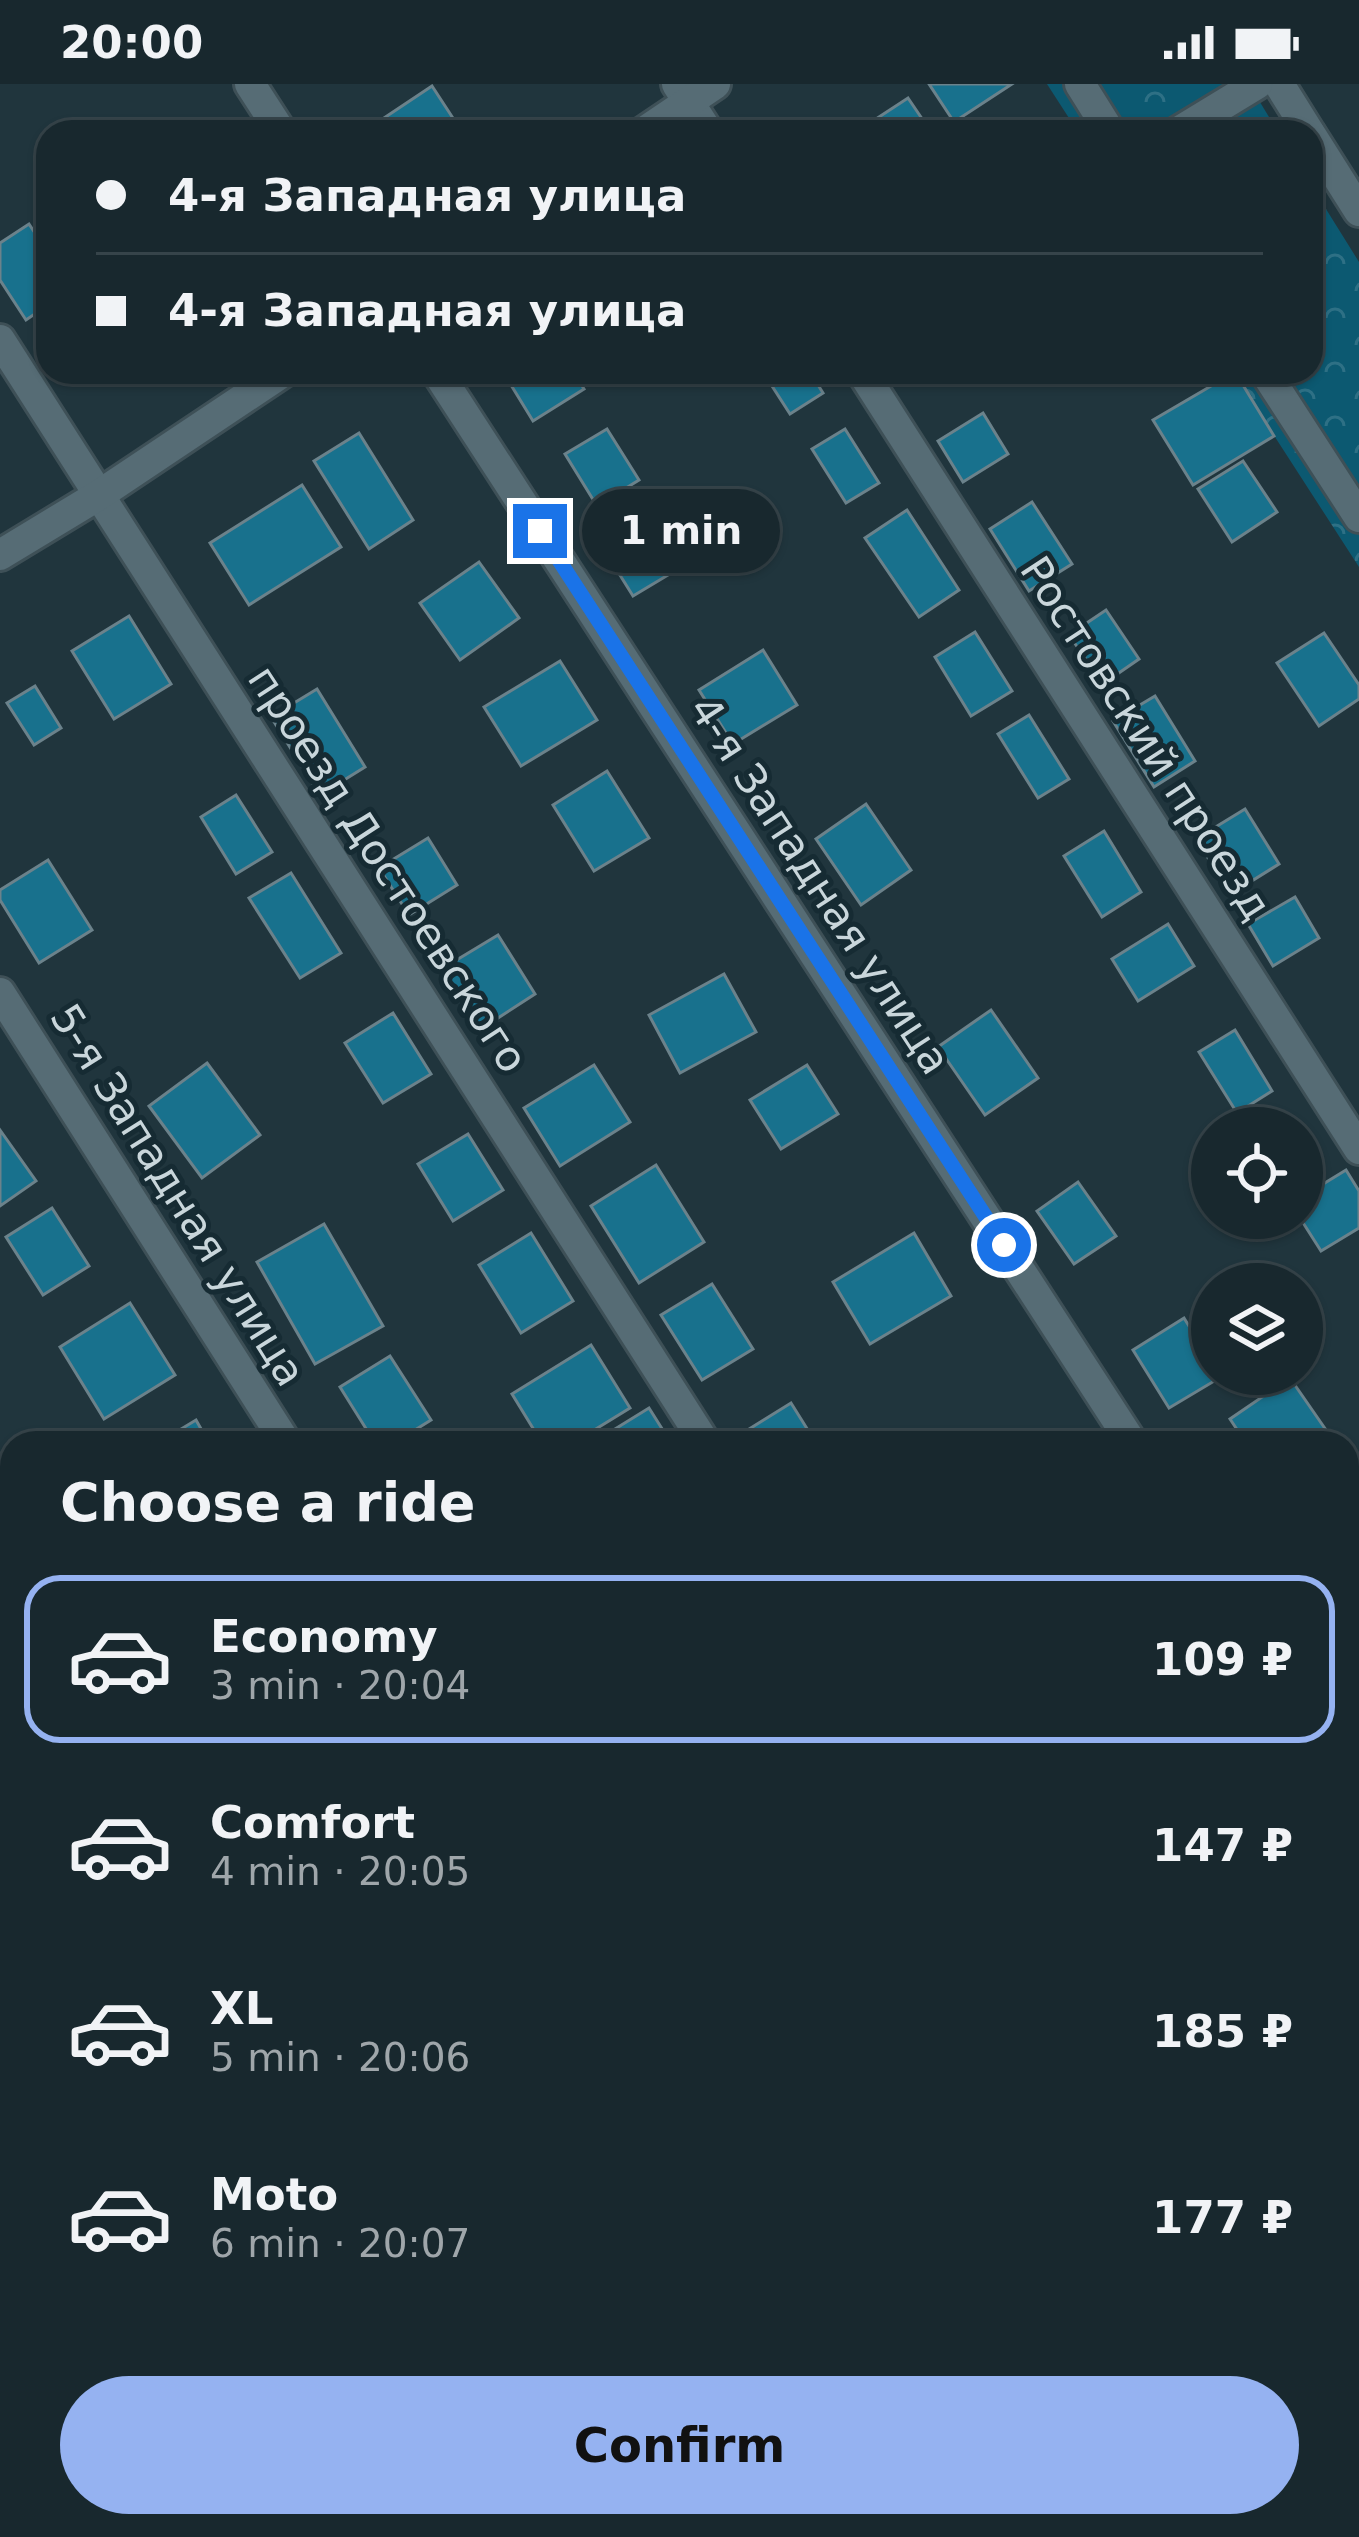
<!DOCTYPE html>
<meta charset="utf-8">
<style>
body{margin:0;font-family:"DejaVu Sans",sans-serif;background:#25343a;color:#f1f3f6;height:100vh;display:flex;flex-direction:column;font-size:45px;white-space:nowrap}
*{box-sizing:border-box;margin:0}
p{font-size:39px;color:#9fa6aa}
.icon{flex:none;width:66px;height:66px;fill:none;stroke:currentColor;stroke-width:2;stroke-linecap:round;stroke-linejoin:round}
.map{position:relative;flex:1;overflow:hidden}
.side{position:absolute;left:0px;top:1347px;width:1359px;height:1107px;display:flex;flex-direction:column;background:#18282e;border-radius:36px 36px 0 0;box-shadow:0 3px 9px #0004,0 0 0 3px #36444a}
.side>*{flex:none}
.banner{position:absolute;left:36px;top:36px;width:1287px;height:264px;border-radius:36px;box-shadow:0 3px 9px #0004,0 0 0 3px #36444a;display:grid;align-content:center;height:264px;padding:0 60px;background:#18282e}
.buttons{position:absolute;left:1191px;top:1023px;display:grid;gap:24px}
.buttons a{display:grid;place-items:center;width:132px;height:132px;border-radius:50%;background:#18282e;box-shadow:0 3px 9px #0004,0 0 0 3px #36444a;font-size:60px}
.end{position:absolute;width:54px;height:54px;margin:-27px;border:15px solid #1a73e8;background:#fff;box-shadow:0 0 0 6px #fff}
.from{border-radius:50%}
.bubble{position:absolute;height:84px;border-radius:42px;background:#18282e;box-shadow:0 3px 9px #0004,0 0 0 3px #36444a;font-size:39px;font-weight:800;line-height:84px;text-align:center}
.banner b{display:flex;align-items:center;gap:42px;height:114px;font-size:45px}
.banner b+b{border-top:3px solid #36444a}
.banner i{width:30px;height:30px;background:#f1f3f6}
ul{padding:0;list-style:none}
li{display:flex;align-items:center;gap:36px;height:168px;margin:0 24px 18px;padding:0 36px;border:6px solid transparent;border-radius:36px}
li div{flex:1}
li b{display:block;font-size:45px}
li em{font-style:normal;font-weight:800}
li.on{border-color:#95b2f1}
li>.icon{width:108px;height:108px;stroke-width:1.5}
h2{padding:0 60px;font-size:54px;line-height:144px}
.primary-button{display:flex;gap:24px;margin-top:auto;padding:24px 60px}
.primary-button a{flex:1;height:138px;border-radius:72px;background:#95b2f1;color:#111;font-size:48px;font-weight:800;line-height:138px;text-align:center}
.status{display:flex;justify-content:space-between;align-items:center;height:84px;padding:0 60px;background:#18282e;direction:ltr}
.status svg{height:33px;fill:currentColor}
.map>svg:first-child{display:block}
</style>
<div class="status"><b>20:00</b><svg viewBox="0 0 49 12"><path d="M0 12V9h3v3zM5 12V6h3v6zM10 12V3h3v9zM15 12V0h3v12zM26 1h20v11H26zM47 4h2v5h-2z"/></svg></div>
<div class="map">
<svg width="1359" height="2453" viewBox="0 0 1359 2453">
<defs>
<pattern id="forest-crowns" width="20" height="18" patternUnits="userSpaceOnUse" patternTransform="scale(3)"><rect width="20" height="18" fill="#0c5971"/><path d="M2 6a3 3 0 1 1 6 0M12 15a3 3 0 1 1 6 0" fill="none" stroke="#2e7085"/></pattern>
</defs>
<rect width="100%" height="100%" fill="#20353d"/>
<g fill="url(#forest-crowns)">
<polygon points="1047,0 1249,0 1278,48 1078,48"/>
<polygon points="1311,101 1359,178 1359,483 1233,288 1311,288"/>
</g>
<g fill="#18718d" stroke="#6b828b" stroke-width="3">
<polygon points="929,0 1012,0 954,38"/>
<polygon points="432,2 462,48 363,48"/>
<polygon points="908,14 931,48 856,48"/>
<polygon points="29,140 48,169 48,221 26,236 0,196 0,159"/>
<polygon points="503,288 573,288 584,305 533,337"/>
<polygon points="763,288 810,288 823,309 790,330"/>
<polygon points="1235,288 1274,352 1193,401 1153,336"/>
<polygon points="983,329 1008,370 963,398 938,357"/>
<polygon points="607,345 639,396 597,422 565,370"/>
<polygon points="845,345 879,399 846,419 812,365"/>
<polygon points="359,349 413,436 369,465 314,377"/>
<polygon points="1243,377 1277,428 1232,458 1198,405"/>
<polygon points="302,401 341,463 249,521 210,459"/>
<polygon points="1032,418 1072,480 1029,507 990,445"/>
<polygon points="645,421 683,482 633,512 595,451"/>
<polygon points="907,426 959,506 919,533 865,454"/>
<polygon points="479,478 519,534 460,576 420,519"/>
<polygon points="1106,526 1139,575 1103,600 1069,551"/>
<polygon points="129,532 171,600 114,635 72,567"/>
<polygon points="975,548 1012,607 971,632 935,573"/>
<polygon points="1324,549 1359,601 1359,615 1319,642 1277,579"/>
<polygon points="763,566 797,621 733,660 699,606"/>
<polygon points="560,577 597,636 521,682 484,623"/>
<polygon points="35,602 61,644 34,661 7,619"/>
<polygon points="317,605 365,683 320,711 271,633"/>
<polygon points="1155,612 1195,677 1154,703 1113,637"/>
<polygon points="1029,631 1069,695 1038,714 998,650"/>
<polygon points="607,687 649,754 594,787 553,721"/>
<polygon points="236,711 272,768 236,790 201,733"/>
<polygon points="866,720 911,786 861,821 816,755"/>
<polygon points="1245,725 1279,780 1231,810 1196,755"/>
<polygon points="1104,747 1141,808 1102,833 1064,772"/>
<polygon points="428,754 457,801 409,831 379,784"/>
<polygon points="48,776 92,846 39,879 0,816 0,806"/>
<polygon points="291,789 341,869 300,894 249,814"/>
<polygon points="1295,813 1319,854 1273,882 1248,840"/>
<polygon points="1168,840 1194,882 1138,917 1112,875"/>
<polygon points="498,851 535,910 478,947 440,886"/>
<polygon points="724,890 756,948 680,989 649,931"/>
<polygon points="991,926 1038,994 985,1031 938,963"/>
<polygon points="393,929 431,990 383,1019 345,959"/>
<polygon points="1235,946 1272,1007 1237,1029 1199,968"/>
<polygon points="207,979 260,1051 202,1094 149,1022"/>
<polygon points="594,981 630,1038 560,1082 524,1024"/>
<polygon points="807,981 838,1030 781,1065 750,1016"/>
<polygon points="0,1046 36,1097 0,1122"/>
<polygon points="468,1050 503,1106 453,1137 418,1080"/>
<polygon points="656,1081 704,1158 639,1199 591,1122"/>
<polygon points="1346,1086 1359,1107 1359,1144 1321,1167 1300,1134 1302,1113"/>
<polygon points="1078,1098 1116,1152 1074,1180 1037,1127"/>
<polygon points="52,1124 89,1182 43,1211 6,1153"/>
<polygon points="324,1140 383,1242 315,1280 257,1178"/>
<polygon points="531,1149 573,1217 521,1249 479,1181"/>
<polygon points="914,1149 951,1212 870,1260 833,1198"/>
<polygon points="712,1200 753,1265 702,1296 661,1231"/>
<polygon points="130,1219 175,1291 104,1335 60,1263"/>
<polygon points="1184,1234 1212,1279 1212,1290 1221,1293 1169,1324 1133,1266"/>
<polygon points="591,1261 630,1324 573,1359 542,1359 512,1310"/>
<polygon points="390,1272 431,1336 394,1359 375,1359 340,1303"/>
<polygon points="1290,1294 1335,1359 1246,1359 1230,1335"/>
<polygon points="791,1319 816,1359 743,1359 738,1352"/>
<polygon points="649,1324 671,1359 623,1359 615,1345"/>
<polygon points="196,1336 209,1359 158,1359"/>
<polygon points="0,1447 12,1465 12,1494 0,1502"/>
<polygon points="0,1725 12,1744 12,1790 0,1797"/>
<polygon points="1354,1890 1359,1898 1359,1980 1347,1963 1347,1894"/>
<polygon points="12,2123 12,2200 0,2207 0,2131"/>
<polygon points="1359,2274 1359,2339 1347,2322 1347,2282"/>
<polygon points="423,2442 447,2442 455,2453 408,2453"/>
<polygon points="568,2442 604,2442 589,2453 576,2453"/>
<polygon points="839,2442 894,2442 902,2453 823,2453"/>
<polygon points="1120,2442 1159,2442 1140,2453 1127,2453"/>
<polygon points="1328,2442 1341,2442 1348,2453 1312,2453"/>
</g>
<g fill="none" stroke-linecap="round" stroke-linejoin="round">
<defs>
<g id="minor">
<polyline points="250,0 281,48"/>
<polyline points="677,0 708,48"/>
<polyline points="1080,0 1110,48"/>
<polyline points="1279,0 1309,48"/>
<polyline points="644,48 715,0"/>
<polyline points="1178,48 1257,0"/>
<polyline points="1311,51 1359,127"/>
<polyline points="0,256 705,1359"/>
<polyline points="437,288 1132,1359"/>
<polyline points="862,288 1359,1065"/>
<polyline points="1265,288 1359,433"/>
<polyline points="0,471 99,411 283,288"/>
<polyline points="0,909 286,1359"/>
<polyline points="1347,1454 1359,1446"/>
<polyline points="0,1636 12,1654"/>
<polyline points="1347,1693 1359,1712"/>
<polyline points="0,2294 12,2312"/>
<polyline points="0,2358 12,2350"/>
<polyline points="1347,2364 1359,2383"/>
<polyline points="97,2442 104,2453"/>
<polyline points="522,2442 529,2453"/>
<polyline points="983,2442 990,2453"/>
</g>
</defs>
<use href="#minor" stroke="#3e5057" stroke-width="36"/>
<use href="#minor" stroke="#566c75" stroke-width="30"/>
</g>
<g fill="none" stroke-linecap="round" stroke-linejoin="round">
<polyline stroke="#1a73e8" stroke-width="15" points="540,447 1004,1161"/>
</g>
<g text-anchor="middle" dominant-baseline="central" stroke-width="10" stroke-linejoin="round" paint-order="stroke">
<g font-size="42" fill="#c9d6db" stroke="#162b33">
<text transform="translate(1146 654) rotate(57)">Ростовский проезд</text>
<text transform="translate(388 785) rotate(57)">проезд Достоевского</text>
<text transform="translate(820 801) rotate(57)">4-я Западная улица</text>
<text transform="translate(178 1111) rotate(58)">5-я Западная улица</text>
</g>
</g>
</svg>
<div class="buttons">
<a><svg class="icon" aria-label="locate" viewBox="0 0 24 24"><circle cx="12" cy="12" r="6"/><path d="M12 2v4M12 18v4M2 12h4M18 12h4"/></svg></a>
<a><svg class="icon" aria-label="layers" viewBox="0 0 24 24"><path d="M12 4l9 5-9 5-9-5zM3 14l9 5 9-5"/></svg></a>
</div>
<i class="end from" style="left:1004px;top:1161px"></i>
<i class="end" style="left:540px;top:447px"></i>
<div class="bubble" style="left:582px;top:405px;width:198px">1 min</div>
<div class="banner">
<b><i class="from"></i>4-я Западная улица</b>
<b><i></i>4-я Западная улица</b>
</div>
<section class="side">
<h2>Choose a ride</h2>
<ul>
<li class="on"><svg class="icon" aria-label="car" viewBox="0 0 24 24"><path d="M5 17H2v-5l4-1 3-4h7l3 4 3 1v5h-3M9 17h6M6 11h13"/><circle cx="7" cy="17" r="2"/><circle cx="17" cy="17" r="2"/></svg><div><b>Economy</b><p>3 min · 20:04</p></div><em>109 ₽</em></li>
<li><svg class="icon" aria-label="car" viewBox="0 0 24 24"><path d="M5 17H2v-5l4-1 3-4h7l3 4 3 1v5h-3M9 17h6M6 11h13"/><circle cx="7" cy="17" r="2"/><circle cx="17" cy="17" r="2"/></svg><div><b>Comfort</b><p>4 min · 20:05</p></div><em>147 ₽</em></li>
<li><svg class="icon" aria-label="car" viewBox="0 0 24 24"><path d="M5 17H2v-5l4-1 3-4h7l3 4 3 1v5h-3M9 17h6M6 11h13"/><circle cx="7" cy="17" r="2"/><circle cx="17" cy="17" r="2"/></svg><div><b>XL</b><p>5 min · 20:06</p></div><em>185 ₽</em></li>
<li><svg class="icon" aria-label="car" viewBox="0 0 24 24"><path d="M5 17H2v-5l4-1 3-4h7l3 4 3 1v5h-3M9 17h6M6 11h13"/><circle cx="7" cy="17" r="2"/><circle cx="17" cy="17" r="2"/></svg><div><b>Moto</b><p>6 min · 20:07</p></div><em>177 ₽</em></li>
</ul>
<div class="primary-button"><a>Confirm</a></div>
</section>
</div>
